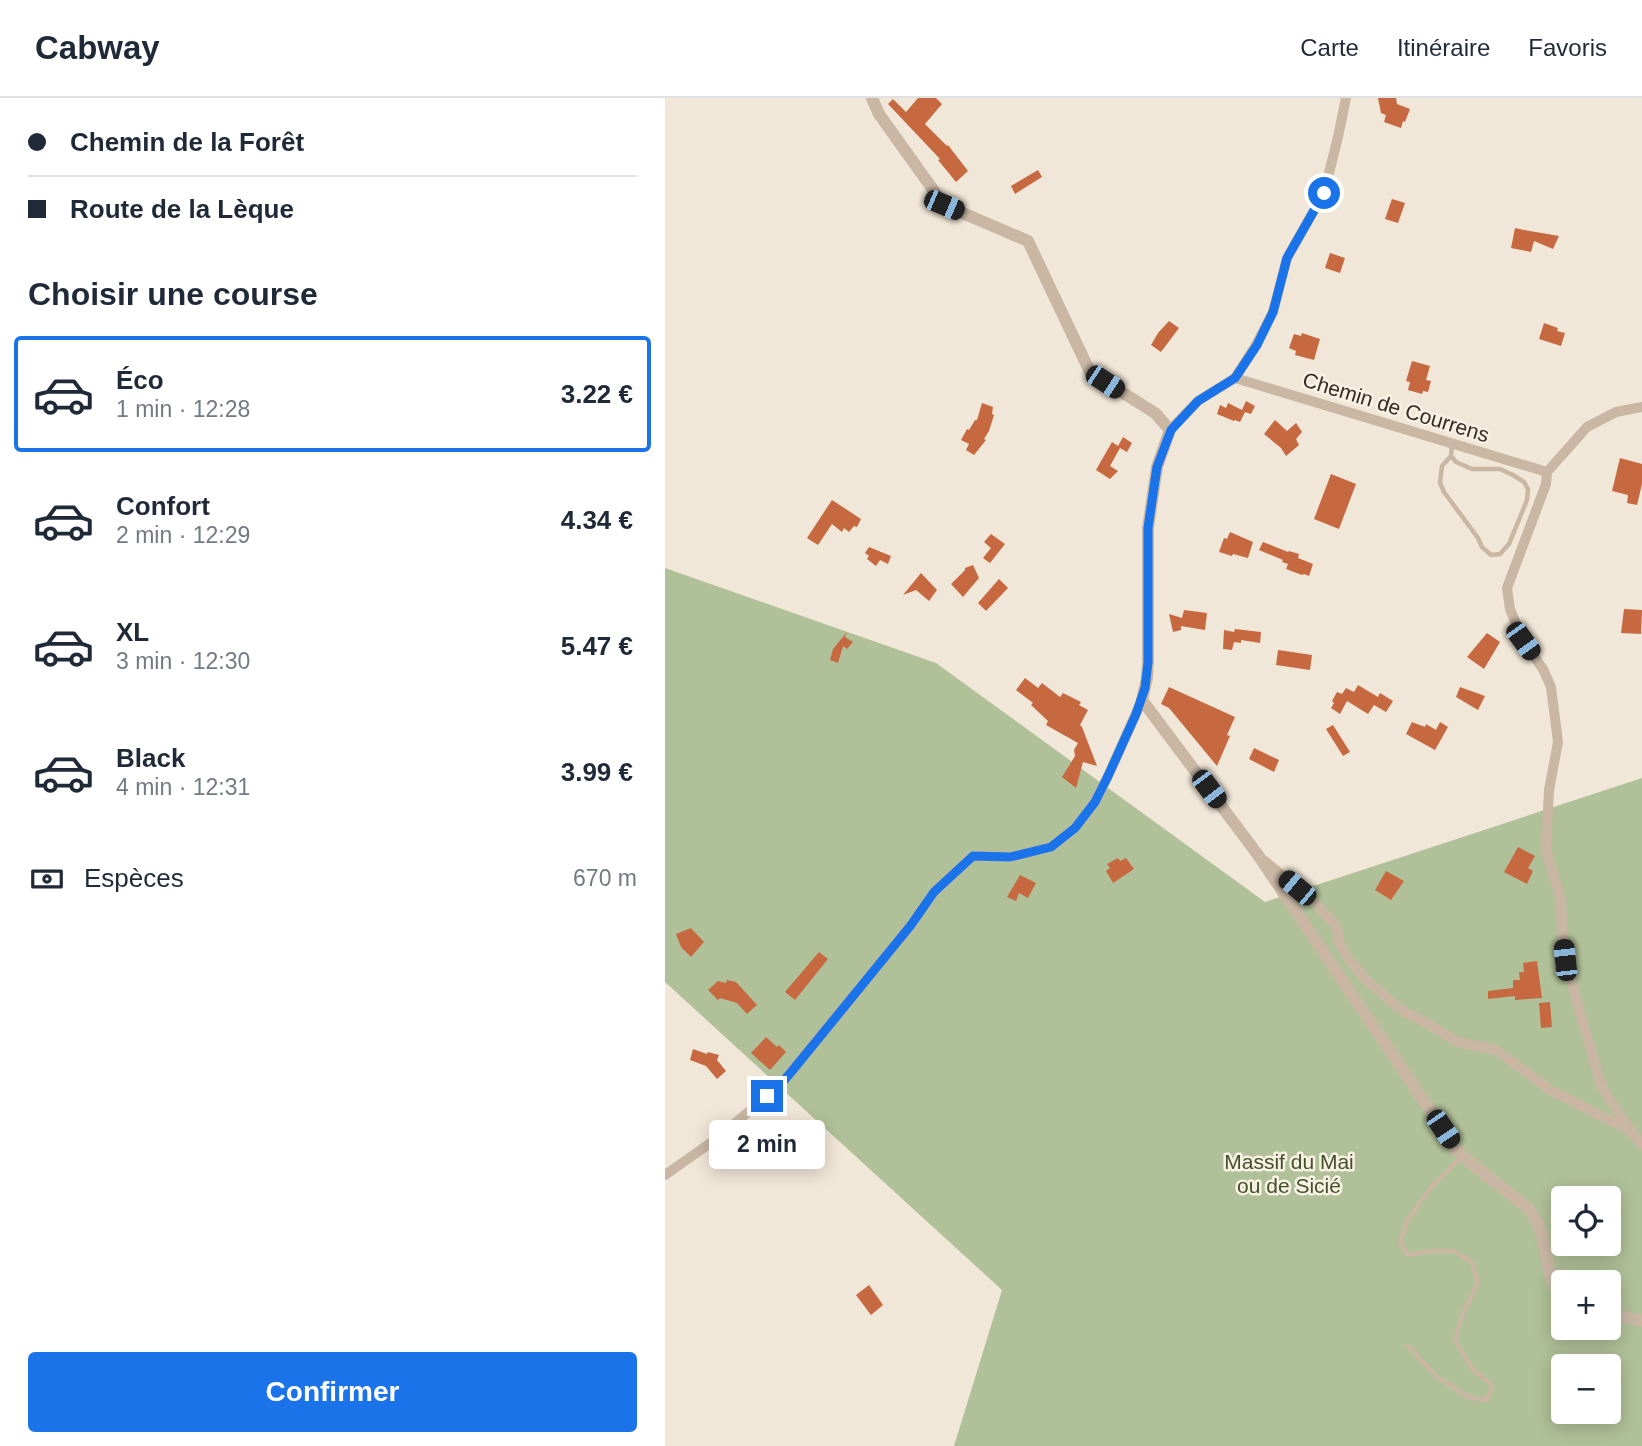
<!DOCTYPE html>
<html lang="fr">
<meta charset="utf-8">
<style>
body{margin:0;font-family:Arial,sans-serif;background:#f6f6f7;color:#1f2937;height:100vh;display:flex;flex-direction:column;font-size:26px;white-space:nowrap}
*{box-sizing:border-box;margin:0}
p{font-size:23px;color:#747a83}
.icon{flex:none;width:38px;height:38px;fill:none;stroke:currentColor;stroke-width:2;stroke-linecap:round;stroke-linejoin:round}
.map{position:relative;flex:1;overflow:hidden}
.sheet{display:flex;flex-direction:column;background:#fff;width:665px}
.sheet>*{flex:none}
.hud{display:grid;align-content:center;height:154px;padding:0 28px;background:#fff}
.tools{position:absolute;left:886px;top:1088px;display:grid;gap:14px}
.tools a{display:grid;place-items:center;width:70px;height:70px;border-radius:7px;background:#fff;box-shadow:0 4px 18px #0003;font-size:35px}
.end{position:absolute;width:32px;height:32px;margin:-16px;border:9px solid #1a73e8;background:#fff;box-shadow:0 0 0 4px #fff}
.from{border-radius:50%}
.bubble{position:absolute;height:49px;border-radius:7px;background:#fff;box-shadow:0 4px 18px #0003;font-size:23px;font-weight:700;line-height:49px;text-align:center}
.car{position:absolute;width:21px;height:42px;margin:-21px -10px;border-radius:9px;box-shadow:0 0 5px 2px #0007;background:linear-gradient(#222 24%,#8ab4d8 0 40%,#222 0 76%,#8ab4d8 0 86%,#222 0)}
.hud b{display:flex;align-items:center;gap:24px;height:66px;font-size:26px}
.hud b+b{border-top:2px solid #e0e1e3}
.hud i{width:18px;height:18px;background:#1f2937}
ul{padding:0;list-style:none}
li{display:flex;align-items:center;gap:21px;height:116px;margin:0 14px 10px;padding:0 14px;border:4px solid transparent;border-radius:7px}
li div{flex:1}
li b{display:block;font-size:26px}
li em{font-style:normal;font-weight:700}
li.selected{border-color:#1a73e8}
li>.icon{width:63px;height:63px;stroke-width:1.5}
h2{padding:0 28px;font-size:32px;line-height:84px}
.pay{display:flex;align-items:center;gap:18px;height:77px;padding:0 28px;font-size:26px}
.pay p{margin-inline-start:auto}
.button{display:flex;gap:14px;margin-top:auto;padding:14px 28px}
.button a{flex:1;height:80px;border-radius:7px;background:#1a73e8;color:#fff;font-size:28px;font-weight:700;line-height:80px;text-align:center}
header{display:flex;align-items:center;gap:42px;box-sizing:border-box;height:98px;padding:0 35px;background:#fff;border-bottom:2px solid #e0e1e3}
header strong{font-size:33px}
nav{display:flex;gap:38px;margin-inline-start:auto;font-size:24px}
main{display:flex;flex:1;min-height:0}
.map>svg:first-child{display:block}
</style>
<header>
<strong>Cabway</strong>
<nav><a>Carte</a><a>Itinéraire</a><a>Favoris</a></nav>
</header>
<main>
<section class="sheet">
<div class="hud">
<b><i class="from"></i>Chemin de la Forêt</b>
<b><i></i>Route de la Lèque</b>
</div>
<h2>Choisir une course</h2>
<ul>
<li class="selected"><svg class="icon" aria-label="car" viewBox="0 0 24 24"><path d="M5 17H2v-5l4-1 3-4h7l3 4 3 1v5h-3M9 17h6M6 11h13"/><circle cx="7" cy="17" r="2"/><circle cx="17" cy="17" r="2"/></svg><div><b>Éco</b><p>1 min · 12:28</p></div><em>3.22 €</em></li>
<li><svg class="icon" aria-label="car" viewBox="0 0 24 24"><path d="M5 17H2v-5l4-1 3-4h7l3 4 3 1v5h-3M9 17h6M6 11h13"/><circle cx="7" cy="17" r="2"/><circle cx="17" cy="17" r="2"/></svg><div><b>Confort</b><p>2 min · 12:29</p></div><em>4.34 €</em></li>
<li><svg class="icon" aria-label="car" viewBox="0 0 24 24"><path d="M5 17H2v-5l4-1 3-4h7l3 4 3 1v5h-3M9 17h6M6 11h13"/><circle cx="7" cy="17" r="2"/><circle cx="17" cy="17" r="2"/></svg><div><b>XL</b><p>3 min · 12:30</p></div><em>5.47 €</em></li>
<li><svg class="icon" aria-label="car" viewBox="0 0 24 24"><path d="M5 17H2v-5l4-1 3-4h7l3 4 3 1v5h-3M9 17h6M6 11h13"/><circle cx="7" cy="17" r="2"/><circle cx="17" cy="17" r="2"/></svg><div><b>Black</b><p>4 min · 12:31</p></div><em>3.99 €</em></li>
</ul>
<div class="pay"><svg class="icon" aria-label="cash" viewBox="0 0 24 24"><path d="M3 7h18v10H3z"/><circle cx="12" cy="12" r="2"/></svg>Espèces<p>670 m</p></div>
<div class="button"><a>Confirmer</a></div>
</section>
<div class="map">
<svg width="977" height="1348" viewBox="0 0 977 1348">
<rect width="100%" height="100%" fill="#f1e7d8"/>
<path fill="#b0c098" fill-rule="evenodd" d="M0,470L271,565L600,804L977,680V1348H289L337,1192L0,884ZM898,1101H943V1146H898ZM898,1185H943V1230H898ZM898,1269H943V1314H898Z"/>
<g fill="#c76940">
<polygon points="253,0 271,0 277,6 260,26 282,48 283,47 303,73 291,84 273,62 275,61 223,6 228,1 241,14"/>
<polygon points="713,0 731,0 732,6 745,11 740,24 738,23 736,30 719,24 721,17 716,15"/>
<polygon points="373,72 377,79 350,96 346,88"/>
<polygon points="727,101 740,105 733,125 720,121"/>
<polygon points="850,130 859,132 894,138 888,151 869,143 866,154 846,150"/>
<polygon points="665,155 680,160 675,175 660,170"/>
<polygon points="504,223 514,230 496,254 486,247 493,235"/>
<polygon points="879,225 893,230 892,233 900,235 896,248 874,241"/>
<polygon points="637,235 655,241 649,262 630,257 631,253 624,250 629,236 636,238"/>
<polygon points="747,263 765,268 761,282 766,283 763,294 758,293 757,296 743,292 745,284 741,283"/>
<polygon points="581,303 590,308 586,316 580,314 575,324 570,322 569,323 552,316 555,307 561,310 563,305 577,312"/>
<polygon points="317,305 328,309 327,316 329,317 324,333 319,341 321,342 309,357 301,352 304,346 296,342 302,331 304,332 310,322 312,322"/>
<polygon points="610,322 622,333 631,325 637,334 631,341 634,347 621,358 616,350 599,336"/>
<polygon points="458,339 467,345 462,354 455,350 445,368 453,373 445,381 431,372 447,344 453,348"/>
<polygon points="955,360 977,366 977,386 972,407 962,405 963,397 947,393"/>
<polygon points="666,376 691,386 674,431 649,421"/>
<polygon points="167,402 196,421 192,429 189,428 184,434 179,430 177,434 167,426 153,447 142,440"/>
<polygon points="565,434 588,444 583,460 568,456 567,458 554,454 559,440 562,441"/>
<polygon points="326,436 340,446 325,465 318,460 326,450 319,444"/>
<polygon points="598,444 623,454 624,453 634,456 633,460 648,466 644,478 639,476 637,477 621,471 623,466 617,464 618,462 594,452"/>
<polygon points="204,449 226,458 223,466 215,462 211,468 202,461 204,458 200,455"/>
<polygon points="308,467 314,480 298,499 286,486 300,472 300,470"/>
<polygon points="256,475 272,492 264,503 251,492 238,497"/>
<polygon points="334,481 343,490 321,513 313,505"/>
<polygon points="959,511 977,512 976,536 956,535"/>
<polygon points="519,512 542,515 540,532 516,528 516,532 508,534 504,516 517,520"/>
<polygon points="570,531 596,534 595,545 576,542 576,545 569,544 567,552 558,551 559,532 569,534"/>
<polygon points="182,534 180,539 188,544 182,551 178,548 173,565 165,562 168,551"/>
<polygon points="822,535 835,544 819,571 802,559"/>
<polygon points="613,552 647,557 645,572 611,567"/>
<polygon points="360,580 373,590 377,585 395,599 398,595 416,604 414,607 423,612 415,627 417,629 432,668 418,664 411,690 397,679 410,658 409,652 413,645 381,627 383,623 366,607 368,605 351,592"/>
<polygon points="693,587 713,599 715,595 728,603 721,614 709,607 703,616 682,603 675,616 666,610 669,605 667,603 672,594 677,596 681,590 689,594"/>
<polygon points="504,589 570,619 562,637 565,638 552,668 504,610 496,606"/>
<polygon points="795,589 820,598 813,612 791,599"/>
<polygon points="747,624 760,629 761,626 771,632 775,624 783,629 770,652 741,636"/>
<polygon points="668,627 685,654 678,658 661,631"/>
<polygon points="589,650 614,662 609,674 584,661"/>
<polygon points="853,749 870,758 863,770 868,773 862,786 839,774"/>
<polygon points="453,760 455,763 461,760 469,771 448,785 441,773 445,770 442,766"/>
<polygon points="721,773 739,783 726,802 710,792"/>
<polygon points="355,777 371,785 363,800 354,795 351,803 342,799"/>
<polygon points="26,830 39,844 26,859 16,849 11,836"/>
<polygon points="154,854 163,861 130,902 120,894"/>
<polygon points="872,863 877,900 850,902 850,898 823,901 823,893 848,890 848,882 855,882 854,874 859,874 858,865"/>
<polygon points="62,882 71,884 92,907 82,916 72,905 55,900 53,902 43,892 53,883 61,885"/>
<polygon points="885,904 887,929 876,930 874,905"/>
<polygon points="101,939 112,949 114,947 121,954 105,972 86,955"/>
<polygon points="28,951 42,956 43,954 54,957 52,962 61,973 52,981 41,968 25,962"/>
<polygon points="204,1187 218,1207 206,1217 191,1197"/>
</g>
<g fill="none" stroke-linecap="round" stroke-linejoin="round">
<g stroke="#c9b7a4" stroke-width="4.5">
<polyline points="786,358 791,364 807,371 835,371 848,377 859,384 863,391 862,402 844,446 835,456 826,457 817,449 813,440 779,394 775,385 777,368 786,358 787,346"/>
<polyline points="743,1248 772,1279 803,1299 822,1302 827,1288 806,1269 790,1243 798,1214 813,1185 807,1164 789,1153 766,1153 743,1157 735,1145 742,1123 766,1089 797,1058"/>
</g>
<g stroke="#c9b7a4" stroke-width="10">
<polyline points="570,280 882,374"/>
<polyline points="505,332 533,303 570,280 591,247 608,214 622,160 659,95 673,39 681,0"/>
<polyline points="600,763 651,806 672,829 674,845 686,864 702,883 739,914 756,922 793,944 831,952 885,992 966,1033 977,1047"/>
<polyline points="966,1033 937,990 900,862 897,834 896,802 881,752 884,692 893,644 886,589 878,571 858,543 845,511 842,490 881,386 882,374 922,329 951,314 977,309"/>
<polyline points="0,1077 54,1039 116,986 246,827 269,794 308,758 345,759 386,749 410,730 430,704 443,678 477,602"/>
</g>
<g stroke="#c9b7a4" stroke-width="12">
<path d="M207,0L214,16L279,107L363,143L425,274L490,315L505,332L492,369L483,430V564L482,580L477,602L593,757L791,1051L802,1062L863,1110C887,1138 875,1178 898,1199"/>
<polyline points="943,1215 977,1223"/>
</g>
</g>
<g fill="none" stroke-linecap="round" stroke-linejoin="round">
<polyline stroke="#1a73e8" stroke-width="9" points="102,998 116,986 127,973 246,827 269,794 308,758 345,759 386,749 410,730 430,704 443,678 471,616 480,590 483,564 483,430 492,369 506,332 533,303 570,280 592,247 608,214 622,160 659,95"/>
</g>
<g text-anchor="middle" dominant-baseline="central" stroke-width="5" stroke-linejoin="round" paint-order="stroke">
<g font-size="21" fill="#342b26" stroke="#f9f1e4">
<text transform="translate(731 309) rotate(17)">Chemin de Courrens</text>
</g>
<g font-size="21" fill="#415229" stroke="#f9f1e4">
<text x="624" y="1063">Massif du Mai<tspan x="624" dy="24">ou de Sicié</tspan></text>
</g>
</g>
</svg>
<div class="tools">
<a><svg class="icon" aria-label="locate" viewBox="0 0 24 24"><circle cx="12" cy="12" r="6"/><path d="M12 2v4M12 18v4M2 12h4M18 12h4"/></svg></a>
<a>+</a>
<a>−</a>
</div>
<i class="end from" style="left:659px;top:95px"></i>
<i class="end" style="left:102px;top:998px"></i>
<div class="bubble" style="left:44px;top:1022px;width:116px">2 min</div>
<i class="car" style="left:279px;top:107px;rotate:113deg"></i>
<i class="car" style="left:440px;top:284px;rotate:123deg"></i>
<i class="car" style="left:858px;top:543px;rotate:144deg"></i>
<i class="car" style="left:544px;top:691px;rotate:143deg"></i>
<i class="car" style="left:632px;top:790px;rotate:310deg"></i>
<i class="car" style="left:900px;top:862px;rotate:354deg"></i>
<i class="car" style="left:778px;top:1031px;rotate:146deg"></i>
</div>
</main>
